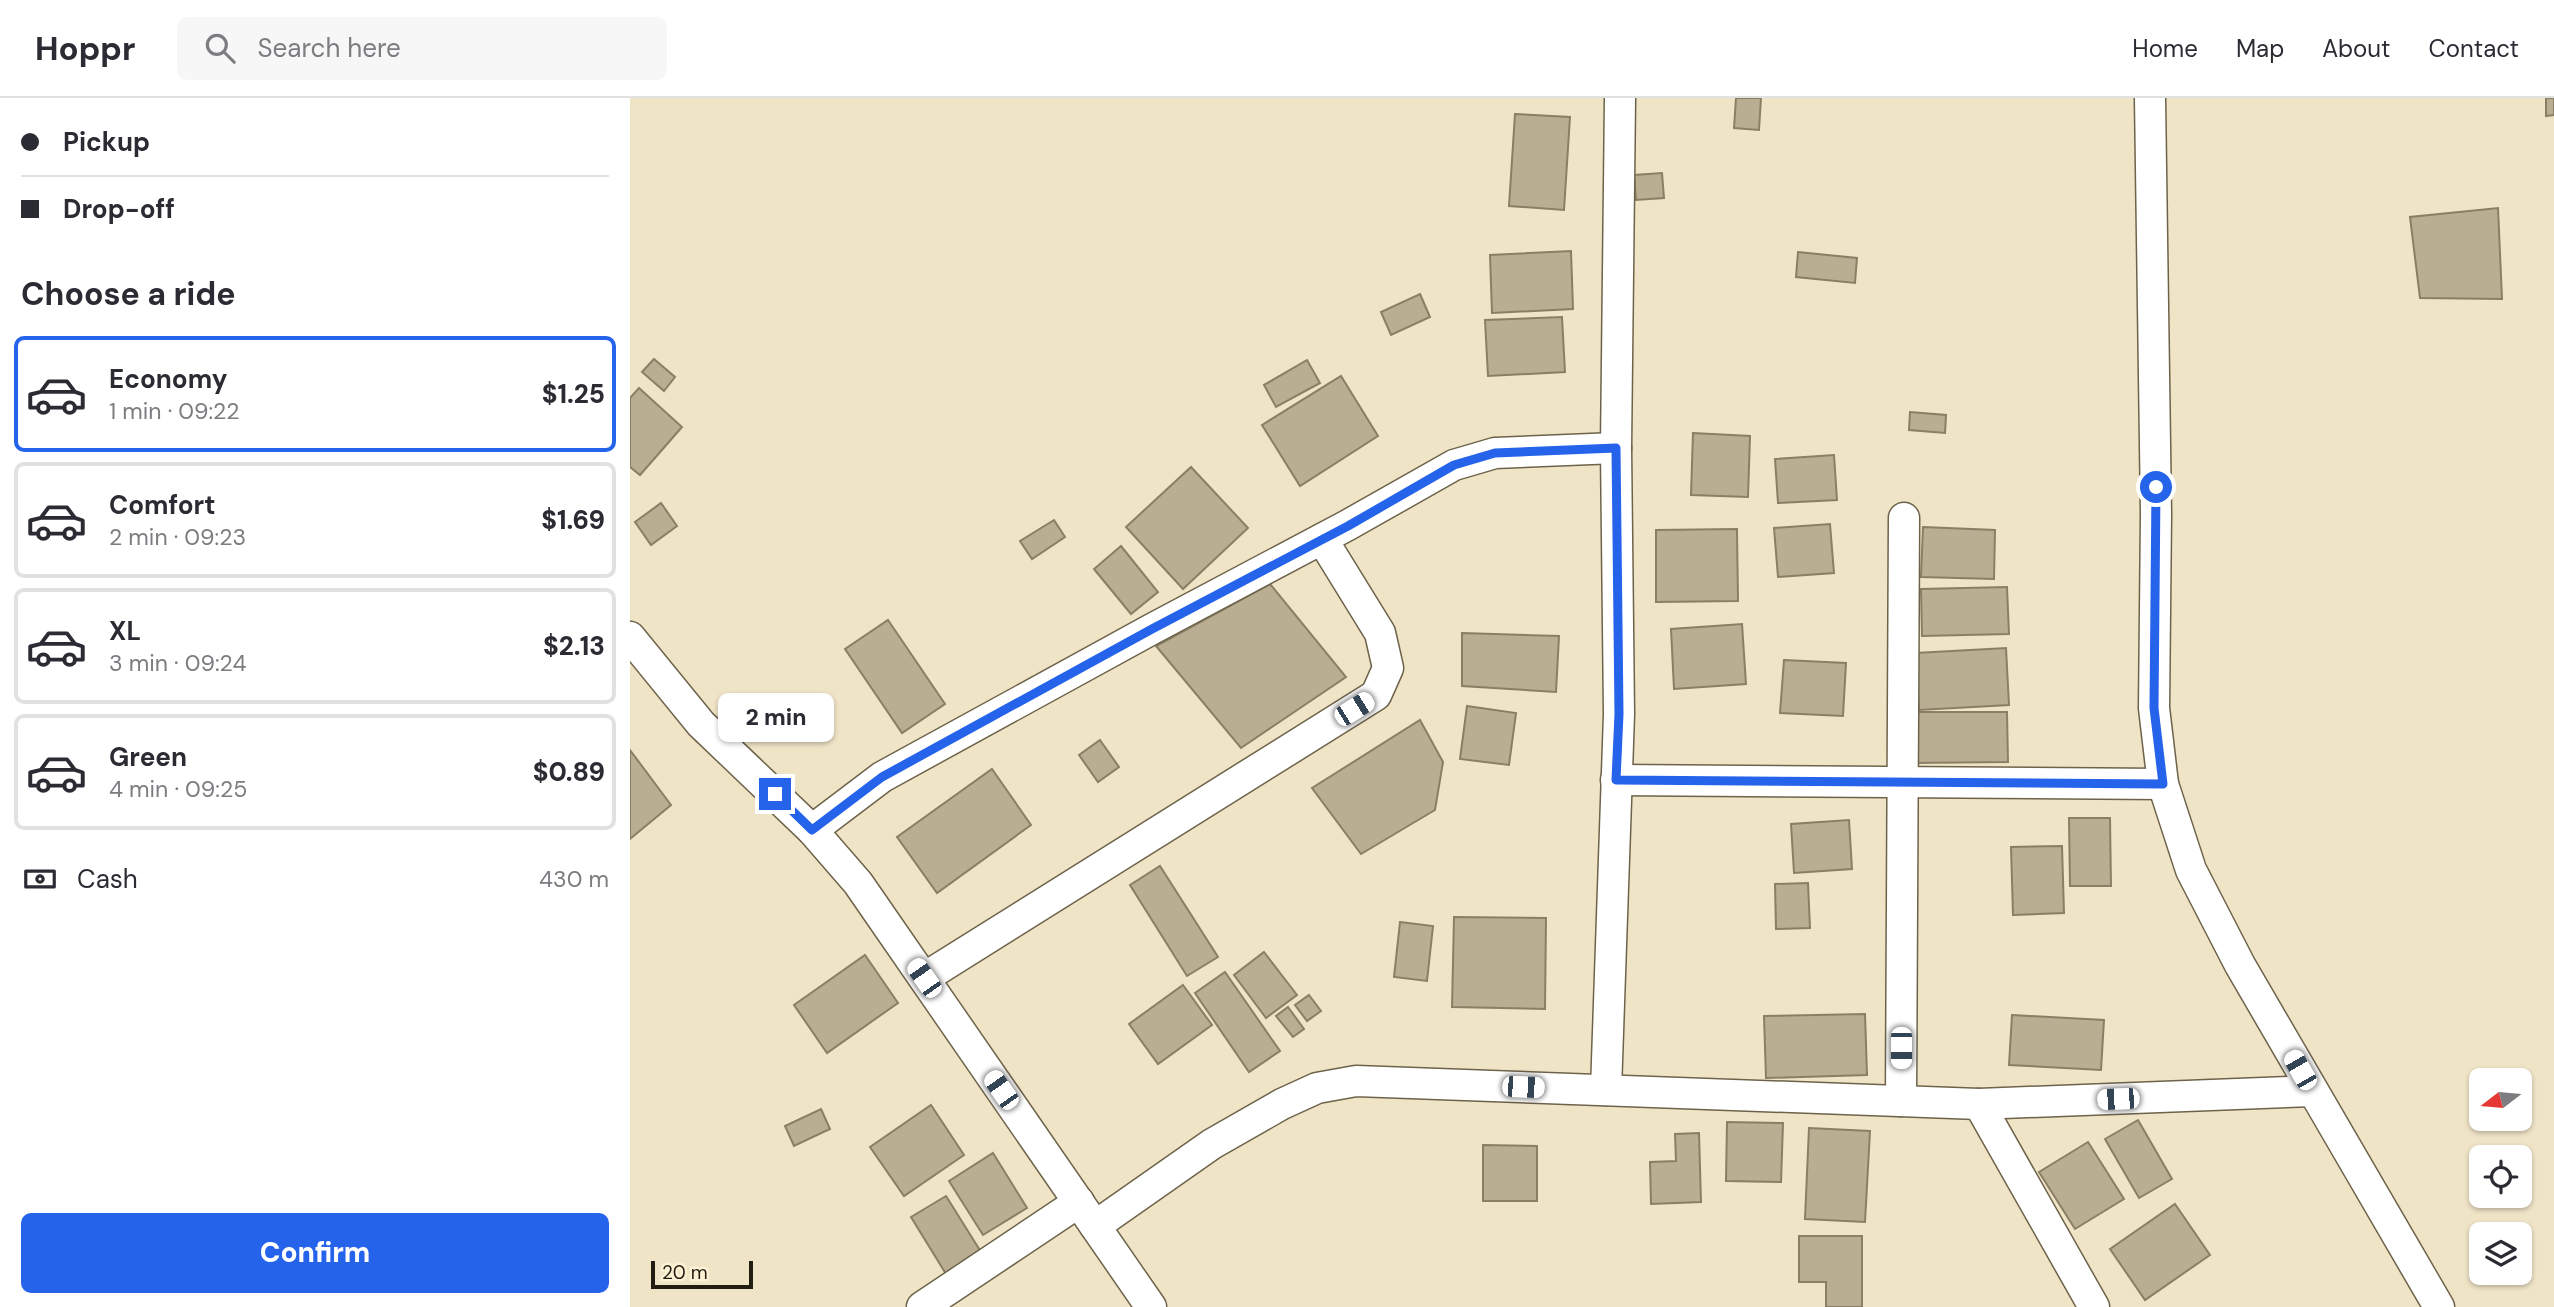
<!DOCTYPE html>
<meta charset="utf-8">
<style>
body{margin:0;font-family:"DM Sans",sans-serif;background:#f7f7f7;color:#2b2b33;height:100vh;display:flex;flex-direction:column;font-size:26px;white-space:nowrap}
*{box-sizing:border-box;margin:0}
p{font-size:23px;color:#7c7c81}
.icon{flex:none;width:38px;height:38px;fill:none;stroke:currentColor;stroke-width:2;stroke-linecap:round;stroke-linejoin:round}
.map{position:relative;flex:1;overflow:hidden}
.details{display:flex;flex-direction:column;background:#fff;width:630px}
.details>*{flex:none}
.hud{display:grid;align-content:center;height:154px;padding:0 21px;background:#fff}
.needle{width:46px;rotate:254deg}
.buttons{position:absolute;left:1839px;top:970px;display:grid;gap:14px}
.buttons a{display:grid;place-items:center;width:63px;height:63px;border-radius:10px;background:#fff;box-shadow:0 2px 5px #0004;font-size:35px}
.scale{position:absolute;left:21px;bottom:18px;width:102px;box-sizing:border-box;padding-left:7px;border:4px solid #221d13;border-top:0;font-size:19px;line-height:24px;white-space:nowrap;color:#221d13;-webkit-text-stroke:5px #fdf1d4;paint-order:stroke}
.end{position:absolute;width:32px;height:32px;margin:-16px;border:9px solid #2563eb;background:#fff;box-shadow:0 0 0 4px #fff}
.from{border-radius:50%}
.bubble{position:absolute;height:49px;border-radius:10px;background:#fff;box-shadow:0 2px 5px #0004;font-size:23px;font-weight:800;line-height:49px;text-align:center}
.car{position:absolute;width:21px;height:42px;margin:-21px -10px;border-radius:9px;box-shadow:0 0 5px 2px #0007;background:linear-gradient(#fff 24%,#345 0 40%,#fff 0 76%,#345 0 86%,#fff 0)}
.hud b{display:flex;align-items:center;gap:24px;height:66px;font-size:26px}
.hud b+b{border-top:2px solid #e1e1e2}
.hud i{width:18px;height:18px;background:#2b2b33}
ul{padding:0;list-style:none}
li{display:flex;align-items:center;gap:21px;height:116px;margin:0 14px 10px;padding:0 7px;border:4px solid #e1e1e2;border-radius:10px}
li div{flex:1}
li b{display:block;font-size:26px}
li em{font-style:normal;font-weight:800}
li.on{border-color:#2563eb}
li>.icon{width:63px;height:63px;stroke-width:1.5}
h2{padding:0 21px;font-size:32px;line-height:84px}
.pay{display:flex;align-items:center;gap:18px;height:77px;padding:0 21px;font-size:26px}
.pay p{margin-inline-start:auto}
.cta{display:flex;gap:14px;margin-top:auto;padding:14px 21px}
.cta a{flex:1;height:80px;border-radius:10px;background:#2563eb;color:#fff;font-size:28px;font-weight:800;line-height:80px;text-align:center}
header{display:flex;align-items:center;gap:42px;box-sizing:border-box;height:98px;padding:0 35px;background:#fff;border-bottom:2px solid #e1e1e2}
header strong{font-size:33px}
nav{display:flex;gap:38px;margin-inline-start:auto;font-size:24px}
.search{width:490px;height:63px;background:#f7f7f7;display:flex;align-items:center;gap:18px;box-sizing:border-box;padding:0 24px;border-radius:10px;color:#7c7c81;font-size:26px}
main{display:flex;flex:1;min-height:0}
.map>svg:first-child{display:block}
</style>
<header>
<strong>Hoppr</strong>
<div class="search"><svg class="icon" aria-label="search" viewBox="0 0 24 24"><circle cx="10" cy="10" r="6"/><path d="M15 15l6 6"/></svg>Search here</div>
<nav><a>Home</a><a>Map</a><a>About</a><a>Contact</a></nav>
</header>
<main>
<section class="details">
<div class="hud">
<b><i class="from"></i>Pickup</b>
<b><i></i>Drop-off</b>
</div>
<h2>Choose a ride</h2>
<ul>
<li class="on"><svg class="icon" aria-label="car" viewBox="0 0 24 24"><path d="M5 17H2v-5l4-1 3-4h7l3 4 3 1v5h-3M9 17h6M6 11h13"/><circle cx="7" cy="17" r="2"/><circle cx="17" cy="17" r="2"/></svg><div><b>Economy</b><p>1 min · 09:22</p></div><em>$1.25</em></li>
<li><svg class="icon" aria-label="car" viewBox="0 0 24 24"><path d="M5 17H2v-5l4-1 3-4h7l3 4 3 1v5h-3M9 17h6M6 11h13"/><circle cx="7" cy="17" r="2"/><circle cx="17" cy="17" r="2"/></svg><div><b>Comfort</b><p>2 min · 09:23</p></div><em>$1.69</em></li>
<li><svg class="icon" aria-label="car" viewBox="0 0 24 24"><path d="M5 17H2v-5l4-1 3-4h7l3 4 3 1v5h-3M9 17h6M6 11h13"/><circle cx="7" cy="17" r="2"/><circle cx="17" cy="17" r="2"/></svg><div><b>XL</b><p>3 min · 09:24</p></div><em>$2.13</em></li>
<li><svg class="icon" aria-label="car" viewBox="0 0 24 24"><path d="M5 17H2v-5l4-1 3-4h7l3 4 3 1v5h-3M9 17h6M6 11h13"/><circle cx="7" cy="17" r="2"/><circle cx="17" cy="17" r="2"/></svg><div><b>Green</b><p>4 min · 09:25</p></div><em>$0.89</em></li>
</ul>
<div class="pay"><svg class="icon" aria-label="cash" viewBox="0 0 24 24"><path d="M3 7h18v10H3z"/><circle cx="12" cy="12" r="2"/></svg>Cash<p>430 m</p></div>
<div class="cta"><a>Confirm</a></div>
</section>
<div class="map">
<svg width="1924" height="1209" viewBox="0 0 1924 1209">
<rect width="100%" height="100%" fill="#f0e4c7"/>
<g fill="#b9ae92" stroke="#897f64" stroke-width="2">
<polygon points="1106,0 1131,0 1129,32 1104,30"/>
<polygon points="1916,0 1924,0 1924,17 1916,18"/>
<polygon points="885,16 940,19 934,112 879,108"/>
<polygon points="1032,75 1034,100 1006,102 1004,77"/>
<polygon points="1868,110 1872,201 1790,200 1780,119"/>
<polygon points="941,153 943,211 862,215 860,157"/>
<polygon points="1168,154 1227,160 1225,185 1166,179"/>
<polygon points="790,196 800,219 761,237 751,214"/>
<polygon points="932,219 935,274 858,278 855,222"/>
<polygon points="24,261 45,279 34,293 12,274"/>
<polygon points="677,262 690,285 646,309 634,287"/>
<polygon points="711,278 748,338 670,388 632,327"/>
<polygon points="9,290 52,329 10,377 0,369 0,300"/>
<polygon points="1280,314 1316,317 1315,335 1279,332"/>
<polygon points="1063,335 1120,338 1118,399 1061,397"/>
<polygon points="1204,357 1207,402 1148,405 1145,361"/>
<polygon points="561,369 618,430 553,491 496,429"/>
<polygon points="31,405 47,428 21,447 5,424"/>
<polygon points="424,422 435,439 402,461 390,443"/>
<polygon points="1200,426 1204,475 1148,479 1144,430"/>
<polygon points="1293,429 1365,432 1364,481 1291,479"/>
<polygon points="1107,431 1108,503 1026,504 1026,432"/>
<polygon points="491,448 528,494 501,516 464,471"/>
<polygon points="640,486 716,579 611,650 526,548"/>
<polygon points="1377,489 1379,536 1292,538 1291,491"/>
<polygon points="258,522 315,606 272,635 215,551"/>
<polygon points="1112,526 1116,586 1044,591 1041,531"/>
<polygon points="832,535 929,538 926,594 832,588"/>
<polygon points="1376,550 1379,607 1289,612 1286,555"/>
<polygon points="1154,562 1216,565 1213,618 1150,615"/>
<polygon points="837,608 886,615 879,667 830,661"/>
<polygon points="1281,614 1377,614 1378,664 1282,665"/>
<polygon points="790,622 813,664 805,712 731,756 682,690"/>
<polygon points="470,642 489,669 468,684 449,657"/>
<polygon points="0,652 41,707 0,741"/>
<polygon points="362,671 401,727 307,795 267,739"/>
<polygon points="1439,720 1480,720 1481,788 1440,788"/>
<polygon points="1219,722 1222,771 1164,775 1161,726"/>
<polygon points="1432,748 1434,815 1383,817 1381,749"/>
<polygon points="530,768 588,859 557,878 500,787"/>
<polygon points="1178,785 1180,830 1146,831 1145,786"/>
<polygon points="824,819 916,820 915,911 822,909"/>
<polygon points="770,824 803,828 797,883 764,879"/>
<polygon points="634,854 667,897 636,920 604,877"/>
<polygon points="235,857 268,905 197,955 164,907"/>
<polygon points="595,874 650,953 619,974 565,895"/>
<polygon points="553,887 582,927 528,966 499,926"/>
<polygon points="679,897 691,913 677,923 665,907"/>
<polygon points="658,909 674,931 663,939 646,918"/>
<polygon points="1235,916 1237,977 1136,980 1134,918"/>
<polygon points="1382,917 1474,922 1471,972 1379,967"/>
<polygon points="301,1007 334,1057 274,1098 240,1049"/>
<polygon points="191,1011 200,1031 164,1048 155,1028"/>
<polygon points="1508,1022 1542,1081 1509,1100 1475,1041"/>
<polygon points="1097,1024 1153,1025 1151,1084 1096,1083"/>
<polygon points="1179,1030 1240,1033 1235,1124 1175,1121"/>
<polygon points="1069,1035 1071,1104 1021,1106 1020,1064 1046,1063 1045,1036"/>
<polygon points="1458,1044 1494,1101 1445,1131 1409,1074"/>
<polygon points="853,1047 907,1048 907,1103 853,1103"/>
<polygon points="363,1055 397,1110 353,1137 319,1083"/>
<polygon points="316,1098 351,1154 316,1176 281,1119"/>
<polygon points="1545,1106 1580,1157 1515,1202 1480,1151"/>
<polygon points="1169,1138 1232,1138 1232,1209 1196,1209 1196,1184 1169,1184"/>
</g>
<g fill="none" stroke-linecap="round" stroke-linejoin="round">
<defs>
<g id="street">
<polyline points="1520,0 1526,416 1524,610 1533,686 1561,772 1610,867 1809,1209"/>
<polyline points="0,539 71,626 182,732 228,785 521,1209"/>
<polyline points="986,682 1533,686"/>
<polyline points="182,732 252,679 522,531 718,427 824,367 865,355 986,350"/>
<polyline points="294,880 746,597 758,570 750,535 692,441"/>
<polyline points="976,992 989,616 986,350 990,0"/>
<polyline points="1271,1003 1274,420"/>
<polyline points="1349,1006 1464,1209"/>
<polyline points="465,1128 582,1046 652,1006 687,990 726,983 1349,1006 1682,993"/>
<polyline points="292,1209 449,1104"/>
</g>
</defs>
<use href="#street" stroke="#6d634a" stroke-width="33"/>
<use href="#street" stroke="#fff" stroke-width="30"/>
</g>
<g fill="none" stroke-linecap="round" stroke-linejoin="round">
<polyline stroke="#2563eb" stroke-width="9" points="145,696 182,732 252,679 522,531 718,428 824,367 865,355 986,350 989,616 986,682 1533,686 1524,610 1526,389"/>
</g>
</svg>
<div class="buttons">
<a><svg class="needle" viewBox="-14 -14 28 28"><path d="M0-13l5 13h-10z" fill="#e53935"/><path d="M0 13l5-13h-10z" fill="#7c7c81"/></svg></a>
<a><svg class="icon" aria-label="locate" viewBox="0 0 24 24"><circle cx="12" cy="12" r="6"/><path d="M12 2v4M12 18v4M2 12h4M18 12h4"/></svg></a>
<a><svg class="icon" aria-label="layers" viewBox="0 0 24 24"><path d="M12 4l9 5-9 5-9-5zM3 14l9 5 9-5"/></svg></a>
</div>
<div class="scale">20 m</div>
<i class="end from" style="left:1526px;top:389px"></i>
<i class="end" style="left:145px;top:696px"></i>
<div class="bubble" style="left:88px;top:595px;width:116px">2 min</div>
<i class="car" style="left:724px;top:611px;rotate:58deg"></i>
<i class="car" style="left:294px;top:880px;rotate:325deg"></i>
<i class="car" style="left:1271px;top:950px;rotate:180deg"></i>
<i class="car" style="left:1670px;top:972px;rotate:330deg"></i>
<i class="car" style="left:893px;top:989px;rotate:92deg"></i>
<i class="car" style="left:371px;top:992px;rotate:325deg"></i>
<i class="car" style="left:1488px;top:1001px;rotate:268deg"></i>
</div>
</main>
